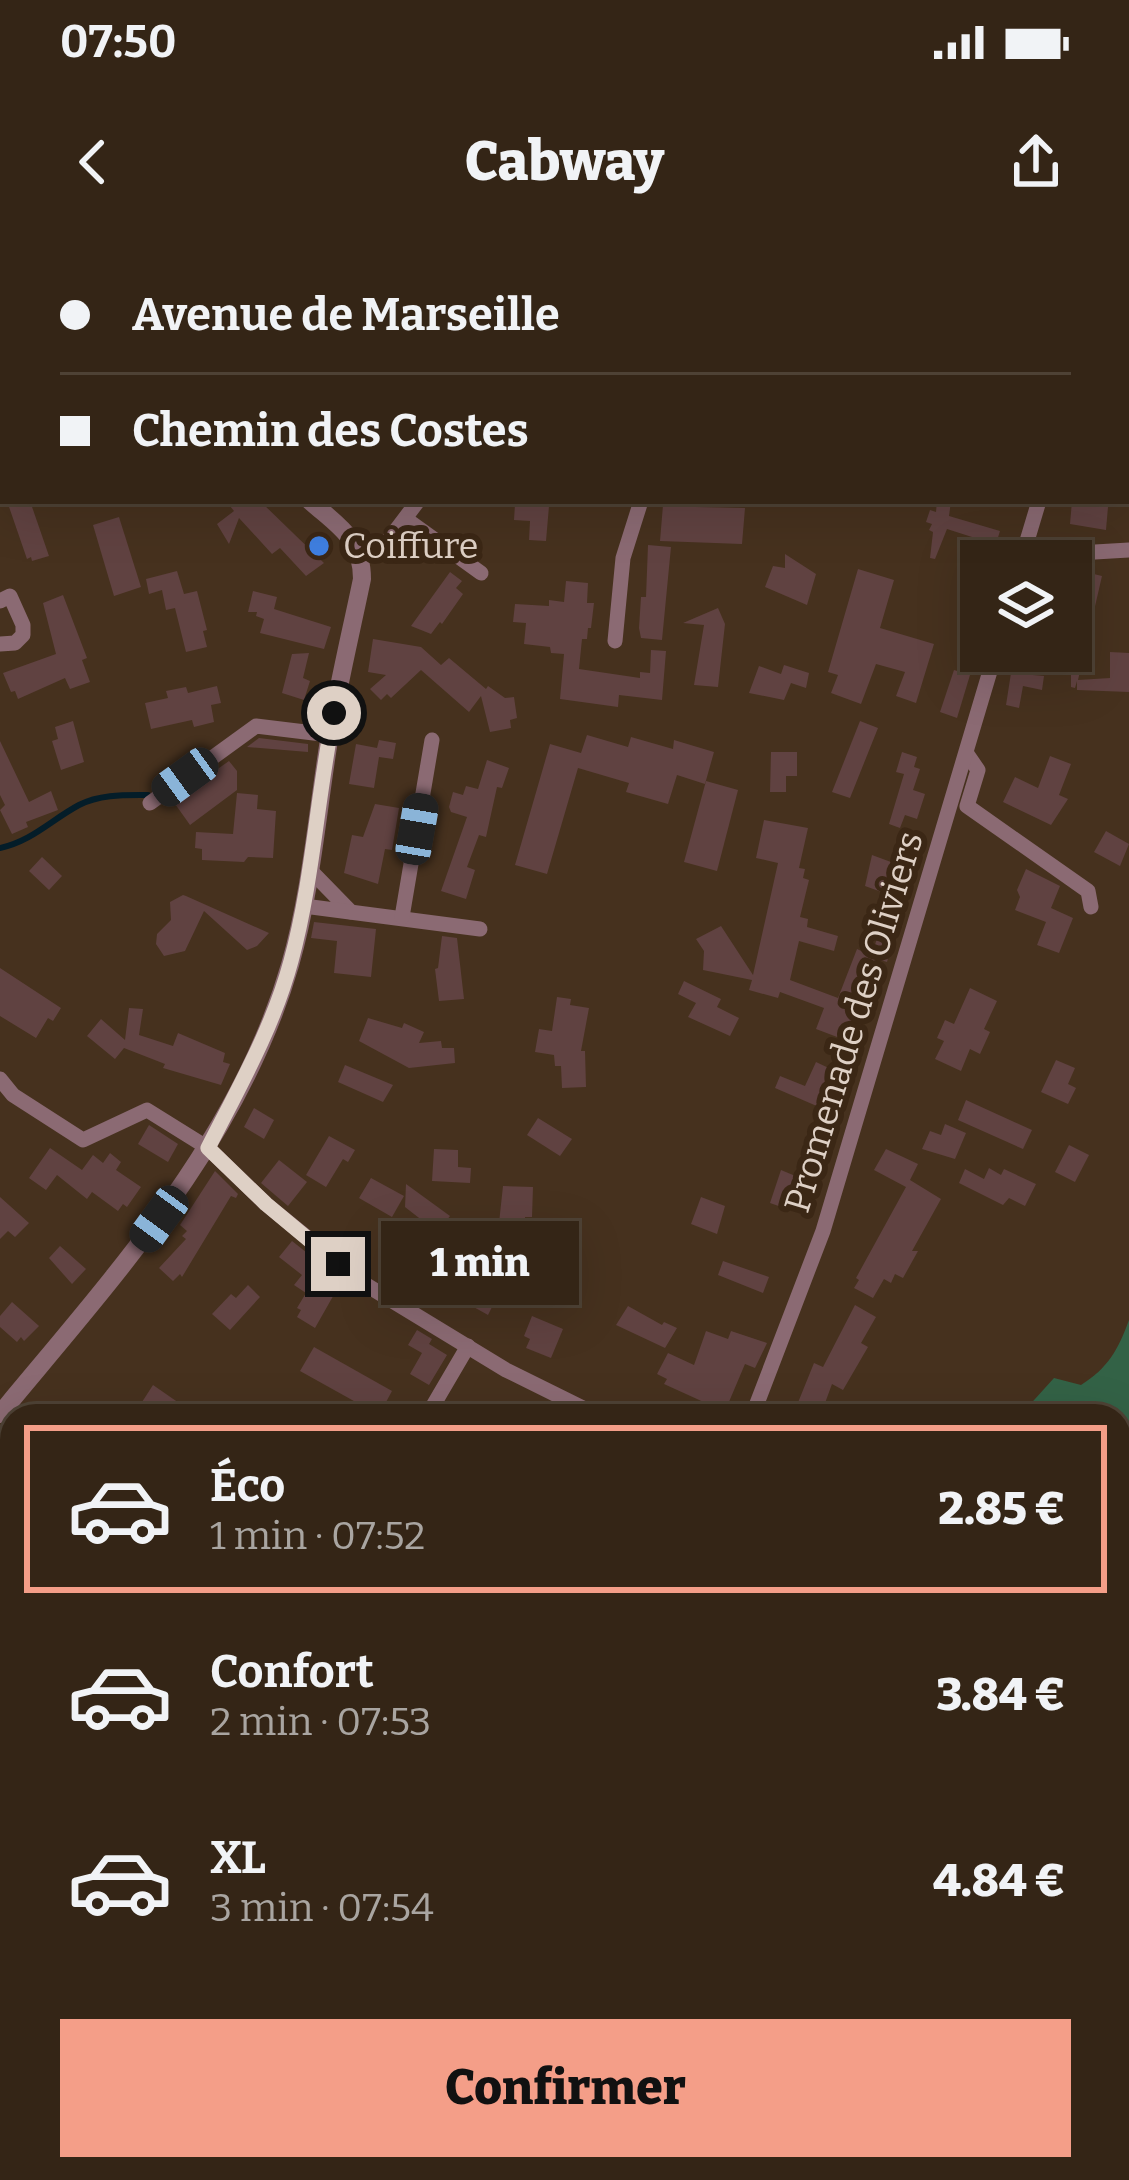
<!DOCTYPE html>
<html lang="fr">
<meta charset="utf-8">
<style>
body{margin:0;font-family:Bitter,serif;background:#3f3123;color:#f1f3f6;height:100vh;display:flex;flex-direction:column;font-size:45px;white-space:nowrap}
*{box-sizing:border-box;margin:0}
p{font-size:39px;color:#a9a5a1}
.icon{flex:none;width:66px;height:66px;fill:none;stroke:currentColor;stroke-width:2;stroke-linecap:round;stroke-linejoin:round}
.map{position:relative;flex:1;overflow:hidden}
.sheet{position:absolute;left:0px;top:1164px;width:1131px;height:777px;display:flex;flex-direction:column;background:#342516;border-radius:36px 36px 0 0;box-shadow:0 12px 48px #0002,0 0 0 3px #4e4235}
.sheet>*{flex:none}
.hud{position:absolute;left:0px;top:0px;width:1131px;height:264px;box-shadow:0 12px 48px #0002,0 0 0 3px #4e4235;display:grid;align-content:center;height:264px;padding:0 60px;background:#342516}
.controls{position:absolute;left:960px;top:300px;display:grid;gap:24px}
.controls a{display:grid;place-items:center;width:132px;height:132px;border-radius:0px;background:#342516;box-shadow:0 12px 48px #0002,0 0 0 3px #4e4235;font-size:60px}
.end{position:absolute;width:54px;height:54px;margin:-27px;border:15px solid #ded0c5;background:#111;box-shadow:0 0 0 6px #111}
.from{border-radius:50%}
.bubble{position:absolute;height:84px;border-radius:0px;background:#342516;box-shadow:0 12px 48px #0002,0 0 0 3px #4e4235;font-size:39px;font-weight:800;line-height:84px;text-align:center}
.car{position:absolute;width:36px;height:72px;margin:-36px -18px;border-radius:15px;box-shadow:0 0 9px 3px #0007;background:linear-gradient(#222 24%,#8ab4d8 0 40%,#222 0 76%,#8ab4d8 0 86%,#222 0)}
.hud b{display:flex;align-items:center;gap:42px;height:114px;font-size:45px}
.hud b+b{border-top:3px solid #4e4235}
.hud i{width:30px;height:30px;background:#f1f3f6}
ul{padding:21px 0 0;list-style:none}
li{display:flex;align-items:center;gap:36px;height:168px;margin:0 24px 18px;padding:0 36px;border:6px solid transparent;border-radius:0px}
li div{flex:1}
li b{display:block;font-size:45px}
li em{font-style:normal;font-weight:800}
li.on{border-color:#f49e88}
li>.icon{width:108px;height:108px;stroke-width:1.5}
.button{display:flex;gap:24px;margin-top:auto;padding:24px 60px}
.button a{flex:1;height:138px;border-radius:0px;background:#f49e88;color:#111;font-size:48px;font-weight:800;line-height:138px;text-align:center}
.status{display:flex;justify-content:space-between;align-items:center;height:84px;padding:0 60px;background:#342516;direction:ltr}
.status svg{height:33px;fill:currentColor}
header{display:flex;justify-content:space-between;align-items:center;height:156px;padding:0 60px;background:#342516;font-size:54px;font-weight:800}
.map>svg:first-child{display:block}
</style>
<div class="status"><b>07:50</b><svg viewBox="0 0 49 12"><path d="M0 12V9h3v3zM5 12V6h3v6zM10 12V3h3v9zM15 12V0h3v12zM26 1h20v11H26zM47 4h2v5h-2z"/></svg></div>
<header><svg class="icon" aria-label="back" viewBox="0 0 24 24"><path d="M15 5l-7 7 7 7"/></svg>Cabway<svg class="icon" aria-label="share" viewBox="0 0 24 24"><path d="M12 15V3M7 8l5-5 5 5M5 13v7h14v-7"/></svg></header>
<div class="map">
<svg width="1129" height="1940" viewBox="0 0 1129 1940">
<rect width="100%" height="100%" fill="#46311e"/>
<path fill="#336246" d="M1129,1080V1940H458L463,1929H1119V1176H1024L1025,1170L1054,1138L1081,1145C1108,1128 1118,1110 1129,1080Z"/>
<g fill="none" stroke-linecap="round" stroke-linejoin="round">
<path stroke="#041d29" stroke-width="6" d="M0,608C32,601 51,580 79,565C100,554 125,555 148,555"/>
</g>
<g fill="#604241">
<polygon points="7,261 30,261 49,316 32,321 31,317 27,319"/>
<polygon points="226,261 260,261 324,323 306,336 280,308 272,314 239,278 229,304 217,284 234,271"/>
<polygon points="672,261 696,261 696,267 745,268 742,304 660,301 663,265 672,266"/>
<polygon points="937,261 951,261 949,276 1000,291 996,304 988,301 985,312 969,306 972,297 947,289 935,319 930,318 933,292 929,290 932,284 926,282 930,270 936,272"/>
<polygon points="1072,261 1093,261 1093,265 1108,267 1106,290 1070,284"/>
<polygon points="515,264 549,266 546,301 529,300 530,281 514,280"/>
<polygon points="119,277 141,347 114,356 93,285"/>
<polygon points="648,305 671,307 662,400 641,398 639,388 641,357 646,357"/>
<polygon points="785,314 816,334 807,365 765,347 773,326 785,328"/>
<polygon points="858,329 894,340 880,388 934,404 916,463 896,456 905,432 876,424 861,464 831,453 838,435 828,432"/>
<polygon points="1077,330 1102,336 1078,440 1110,438 1110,412 1129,413 1129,452 1077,450 1077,441 1075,448 1071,447 1071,431 1059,427 1064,411 1071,411 1071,356"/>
<polygon points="177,331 184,354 197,351 207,390 203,391 207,407 186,412 175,368 166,370 162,350 149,354 146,339"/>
<polygon points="450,332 462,341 456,348 463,354 442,384 440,382 431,394 411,386"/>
<polygon points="566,341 588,343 587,363 594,363 591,388 588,388 587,399 582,399 579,429 640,438 640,432 650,433 651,410 666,411 662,460 619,455 618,467 560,459 564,414 551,413 550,407 524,404 526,383 513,382 515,364 549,366 549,360 564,362"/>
<polygon points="253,351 277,357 274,369 331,387 324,409 260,393 264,379 256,376 257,372 248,372"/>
<polygon points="63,355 87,418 82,420 90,442 70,449 65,438 18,459 15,451 11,452 3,433 56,414 43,363"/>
<polygon points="718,368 725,384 718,447 694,445 704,385 683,383"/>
<polygon points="373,399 421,407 441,425 449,418 486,449 488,446 505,458 514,457 517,478 510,480 511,488 490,492 481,456 469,472 421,430 391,458 387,454 381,460 370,449 386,435 368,432"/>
<polygon points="309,413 303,438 310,441 304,460 282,453 292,414"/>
<polygon points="784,425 809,433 806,448 791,443 784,460 749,453 759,426 781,434"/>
<polygon points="954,430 970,435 957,478 940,472"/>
<polygon points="1011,433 1044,436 1042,450 1023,446 1019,468 1006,465"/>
<polygon points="217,446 221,463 211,465 214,482 194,487 192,480 151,489 145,463 168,458 166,451 186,447 188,453"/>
<polygon points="73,481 84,522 61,530 52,501 58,499 55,487"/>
<polygon points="860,481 878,488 850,558 832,552"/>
<polygon points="587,495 628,507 631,497 673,509 674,500 714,512 705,544 677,535 668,564 626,552 629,543 578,528 547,634 515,625 550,504 581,513"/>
<polygon points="259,498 308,504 308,512 247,507"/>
<polygon points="379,500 396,503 393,519 379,517 374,548 349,544 356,504 377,508"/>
<polygon points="0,501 29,562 51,551 58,570 26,582 28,587 12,594 0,570 5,565 0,555"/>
<polygon points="771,512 797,512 797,536 786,536 786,552 770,552"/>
<polygon points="902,512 917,517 914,527 920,529 913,550 925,554 917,579 905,575 900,588 889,584 904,534 896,532"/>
<polygon points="1050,516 1071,524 1059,555 1068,559 1051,585 1003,562 1015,537 1038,548"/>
<polygon points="487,520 509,528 502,548 497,547 486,597 479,595 467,627 475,630 466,659 441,651 467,577 451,572 449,567 453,552 463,555 466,546 478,549"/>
<polygon points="229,521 237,531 237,550 190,585 173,561 215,536 212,533"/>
<polygon points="706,541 738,550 717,631 684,622"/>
<polygon points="237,553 258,555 257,569 276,571 273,618 248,617 244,622 202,620 202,609 195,608 196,592 233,594"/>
<polygon points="375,564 399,568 392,610 385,609 378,644 344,633 352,595 363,597"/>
<polygon points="764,580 808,588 799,628 805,629 803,638 809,640 800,677 808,679 807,687 838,696 834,711 799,701 790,740 838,758 857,709 872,716 880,687 895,692 887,722 877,719 866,747 861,745 847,774 862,780 853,803 816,789 824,768 780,752 778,758 749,750 752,740 703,730 704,711 696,699 721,686 753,735 778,623 756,618"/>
<polygon points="1106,591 1129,604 1120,626 1094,612"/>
<polygon points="872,615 899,625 887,654 865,646"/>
<polygon points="42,617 62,636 49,650 29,631"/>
<polygon points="1026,629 1060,646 1051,668 1073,678 1059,713 1037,705 1046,682 1015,670 1020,657 1017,650"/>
<polygon points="183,655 186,656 269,693 257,706 247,710 204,671 185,711 164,716 156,704 157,694 171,680 170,662"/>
<polygon points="314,682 376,689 371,737 334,733 337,701 311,698"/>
<polygon points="442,696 457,698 464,759 439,761 435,729 438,728"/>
<polygon points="0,728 61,768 53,781 48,778 36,798 0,776"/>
<polygon points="684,741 721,759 717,767 739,778 730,796 688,777 696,763 678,754"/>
<polygon points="970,748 997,761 984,789 990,792 980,814 970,809 961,831 935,819 944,801 937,798 945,780 954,784"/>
<polygon points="557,757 571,759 570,765 589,768 581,811 585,811 586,847 562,848 561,826 555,826 554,815 535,812 539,789 552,791"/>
<polygon points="129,768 143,769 139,795 173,806 178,793 225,813 223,822 230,824 221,845 163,828 165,824 124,808 115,819 87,796 101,779 125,800"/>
<polygon points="368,778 402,788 404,783 424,792 419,803 441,801 442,808 454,808 455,823 409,828 359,801"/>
<polygon points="1056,820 1075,828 1068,844 1076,848 1068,864 1041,852"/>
<polygon points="816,822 835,831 819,867 775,848 780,836 805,846"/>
<polygon points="345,825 393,845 383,862 338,842"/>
<polygon points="966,860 1032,890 1023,909 958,880"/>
<polygon points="254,868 274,880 264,899 244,887"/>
<polygon points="538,878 572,899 560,916 527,895"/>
<polygon points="945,884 966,893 955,919 922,909 930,891 941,895"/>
<polygon points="149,885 178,904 168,922 138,904"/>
<polygon points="329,896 355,910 348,922 343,919 326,947 306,935"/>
<polygon points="1069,905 1089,915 1075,942 1055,932"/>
<polygon points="50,908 82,930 93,915 103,923 110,913 121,922 116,930 141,947 127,967 123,964 118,971 92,952 87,959 57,935 46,950 29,938"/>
<polygon points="434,909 458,910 458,927 471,928 470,943 432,941"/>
<polygon points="886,909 918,924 910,940 941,959 912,1011 918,1011 903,1038 895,1034 891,1043 884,1039 873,1058 854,1048 859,1040 856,1038 906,947 874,930"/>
<polygon points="279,920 307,942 288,966 261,943"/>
<polygon points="989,928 1001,935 1004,929 1036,944 1025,966 1009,958 1003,965 959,943 965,929 984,939"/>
<polygon points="781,930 805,940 793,971 770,963"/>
<polygon points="215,931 238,954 236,958 231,956 182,1037 180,1034 173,1041 159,1028 186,999 182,996 187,991 180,985"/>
<polygon points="371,938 404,956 392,977 359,958"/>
<polygon points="406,944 450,976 446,981 454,987 446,999 405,967"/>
<polygon points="503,946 533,947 532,977 525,977 525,985 499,983"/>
<polygon points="0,957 29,983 15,997 8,991 0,999"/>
<polygon points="701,957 725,966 717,994 691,984"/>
<polygon points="480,994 498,1003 499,996 521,1009 512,1025 503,1020 490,1046 498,1055 488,1075 454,1056"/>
<polygon points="292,1001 321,1024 311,1036 336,1051 315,1088 297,1077 301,1070 297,1068 306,1053 294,1045 302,1035 279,1017"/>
<polygon points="407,1005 427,1016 412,1050 389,1037"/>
<polygon points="60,1006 86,1029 72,1044 49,1018"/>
<polygon points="723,1021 769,1037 763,1053 718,1035"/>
<polygon points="248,1045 260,1057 230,1090 212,1074 231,1054 236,1058"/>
<polygon points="12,1062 39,1086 24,1101 21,1097 17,1102 0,1087 0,1076"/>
<polygon points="855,1065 876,1077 861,1103 868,1107 843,1150 832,1144 821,1174 797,1165 814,1123 823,1127"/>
<polygon points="628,1066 662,1085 664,1082 677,1088 665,1108 616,1085"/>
<polygon points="532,1076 563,1089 551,1118 526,1108 530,1099 524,1096"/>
<polygon points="417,1090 432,1099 429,1104 447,1115 429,1145 410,1134 422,1113 408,1105"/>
<polygon points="706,1091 728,1099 731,1091 767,1103 755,1128 745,1124 723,1176 700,1176 708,1164 664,1144 667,1139 657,1134 668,1113 694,1125"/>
<polygon points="314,1107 392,1151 379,1175 300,1131"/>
<polygon points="153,1145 179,1163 172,1176 133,1176"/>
</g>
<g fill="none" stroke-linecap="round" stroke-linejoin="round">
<g stroke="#8b6a73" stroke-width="15">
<polyline points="265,0 266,3"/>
<polyline points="555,0 559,3"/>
<polyline points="359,3 364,0"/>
<polyline points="601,3 604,0"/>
<polyline points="969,3 972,0"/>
<polyline points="0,177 3,177"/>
<polyline points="406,279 481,333"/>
<polyline points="1027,303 1078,313 1129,310"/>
<polyline points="361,315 387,302 418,261"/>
<polyline points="1021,321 1039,261"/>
<polyline points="0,361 10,356 23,385 23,395 15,403 0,404"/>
<polyline points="615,401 623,318 641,261"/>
<polyline points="967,514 978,530 967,566 1088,651 1091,667"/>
<polyline points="150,563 256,486 330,495"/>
<polyline points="310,630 351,672"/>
<polyline points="304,666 480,689"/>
<polyline points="402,677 432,500"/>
<polyline points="0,839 13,855 83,900 147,870 208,908 266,964 363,1043 506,1130 599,1176"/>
<polyline points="756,1166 823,991 996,411"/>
<polyline points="427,1176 468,1106"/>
<polyline points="0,1542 12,1550"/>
<polyline points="0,1886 12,1888"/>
</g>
<g stroke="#8b6a73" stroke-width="18">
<polyline points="0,139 3,139"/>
<path d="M0,1174C114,1036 239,901 290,725C311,652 317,575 329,500C338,446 351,392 362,339C362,298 338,286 310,261"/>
</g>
</g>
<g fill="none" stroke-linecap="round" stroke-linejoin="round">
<path stroke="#ded0c5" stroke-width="15" d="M334,473C317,556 313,640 291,721C273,788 239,847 208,908L266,964L338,1024"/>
</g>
<circle fill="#3f7fe0" stroke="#3b2715" stroke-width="4.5" cx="319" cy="306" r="12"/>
<g text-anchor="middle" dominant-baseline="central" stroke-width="12" stroke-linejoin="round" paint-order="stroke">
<g font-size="36" fill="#ded0c5" stroke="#3b2715" text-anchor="start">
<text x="343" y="306">Coiffure</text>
</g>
<g font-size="36" fill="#ded0c5" stroke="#3b2715">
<text transform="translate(854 782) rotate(-73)">Promenade des Oliviers</text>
</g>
</g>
</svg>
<div class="controls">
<a><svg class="icon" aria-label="layers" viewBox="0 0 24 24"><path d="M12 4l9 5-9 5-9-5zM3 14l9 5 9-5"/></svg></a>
</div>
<i class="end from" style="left:334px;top:473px"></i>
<i class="end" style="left:338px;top:1024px"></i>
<div class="bubble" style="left:381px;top:981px;width:198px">1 min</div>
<i class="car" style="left:185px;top:537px;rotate:234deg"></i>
<i class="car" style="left:417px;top:589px;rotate:10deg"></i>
<i class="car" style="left:159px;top:979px;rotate:216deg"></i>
<div class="hud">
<b><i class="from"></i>Avenue de Marseille</b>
<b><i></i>Chemin des Costes</b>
</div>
<section class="sheet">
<ul>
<li class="on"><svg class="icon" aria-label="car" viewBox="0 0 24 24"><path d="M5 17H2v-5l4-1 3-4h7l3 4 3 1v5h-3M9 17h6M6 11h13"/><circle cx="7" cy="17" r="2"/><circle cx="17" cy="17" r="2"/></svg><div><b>Éco</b><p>1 min · 07:52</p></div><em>2.85 €</em></li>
<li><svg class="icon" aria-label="car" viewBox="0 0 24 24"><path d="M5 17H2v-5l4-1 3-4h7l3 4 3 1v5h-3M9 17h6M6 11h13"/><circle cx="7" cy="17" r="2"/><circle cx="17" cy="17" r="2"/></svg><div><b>Confort</b><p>2 min · 07:53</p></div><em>3.84 €</em></li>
<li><svg class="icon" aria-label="car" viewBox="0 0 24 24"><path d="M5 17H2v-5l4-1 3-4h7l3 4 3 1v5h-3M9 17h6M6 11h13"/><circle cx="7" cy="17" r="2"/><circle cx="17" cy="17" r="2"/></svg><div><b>XL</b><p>3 min · 07:54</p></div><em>4.84 €</em></li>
</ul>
<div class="button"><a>Confirmer</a></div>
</section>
</div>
